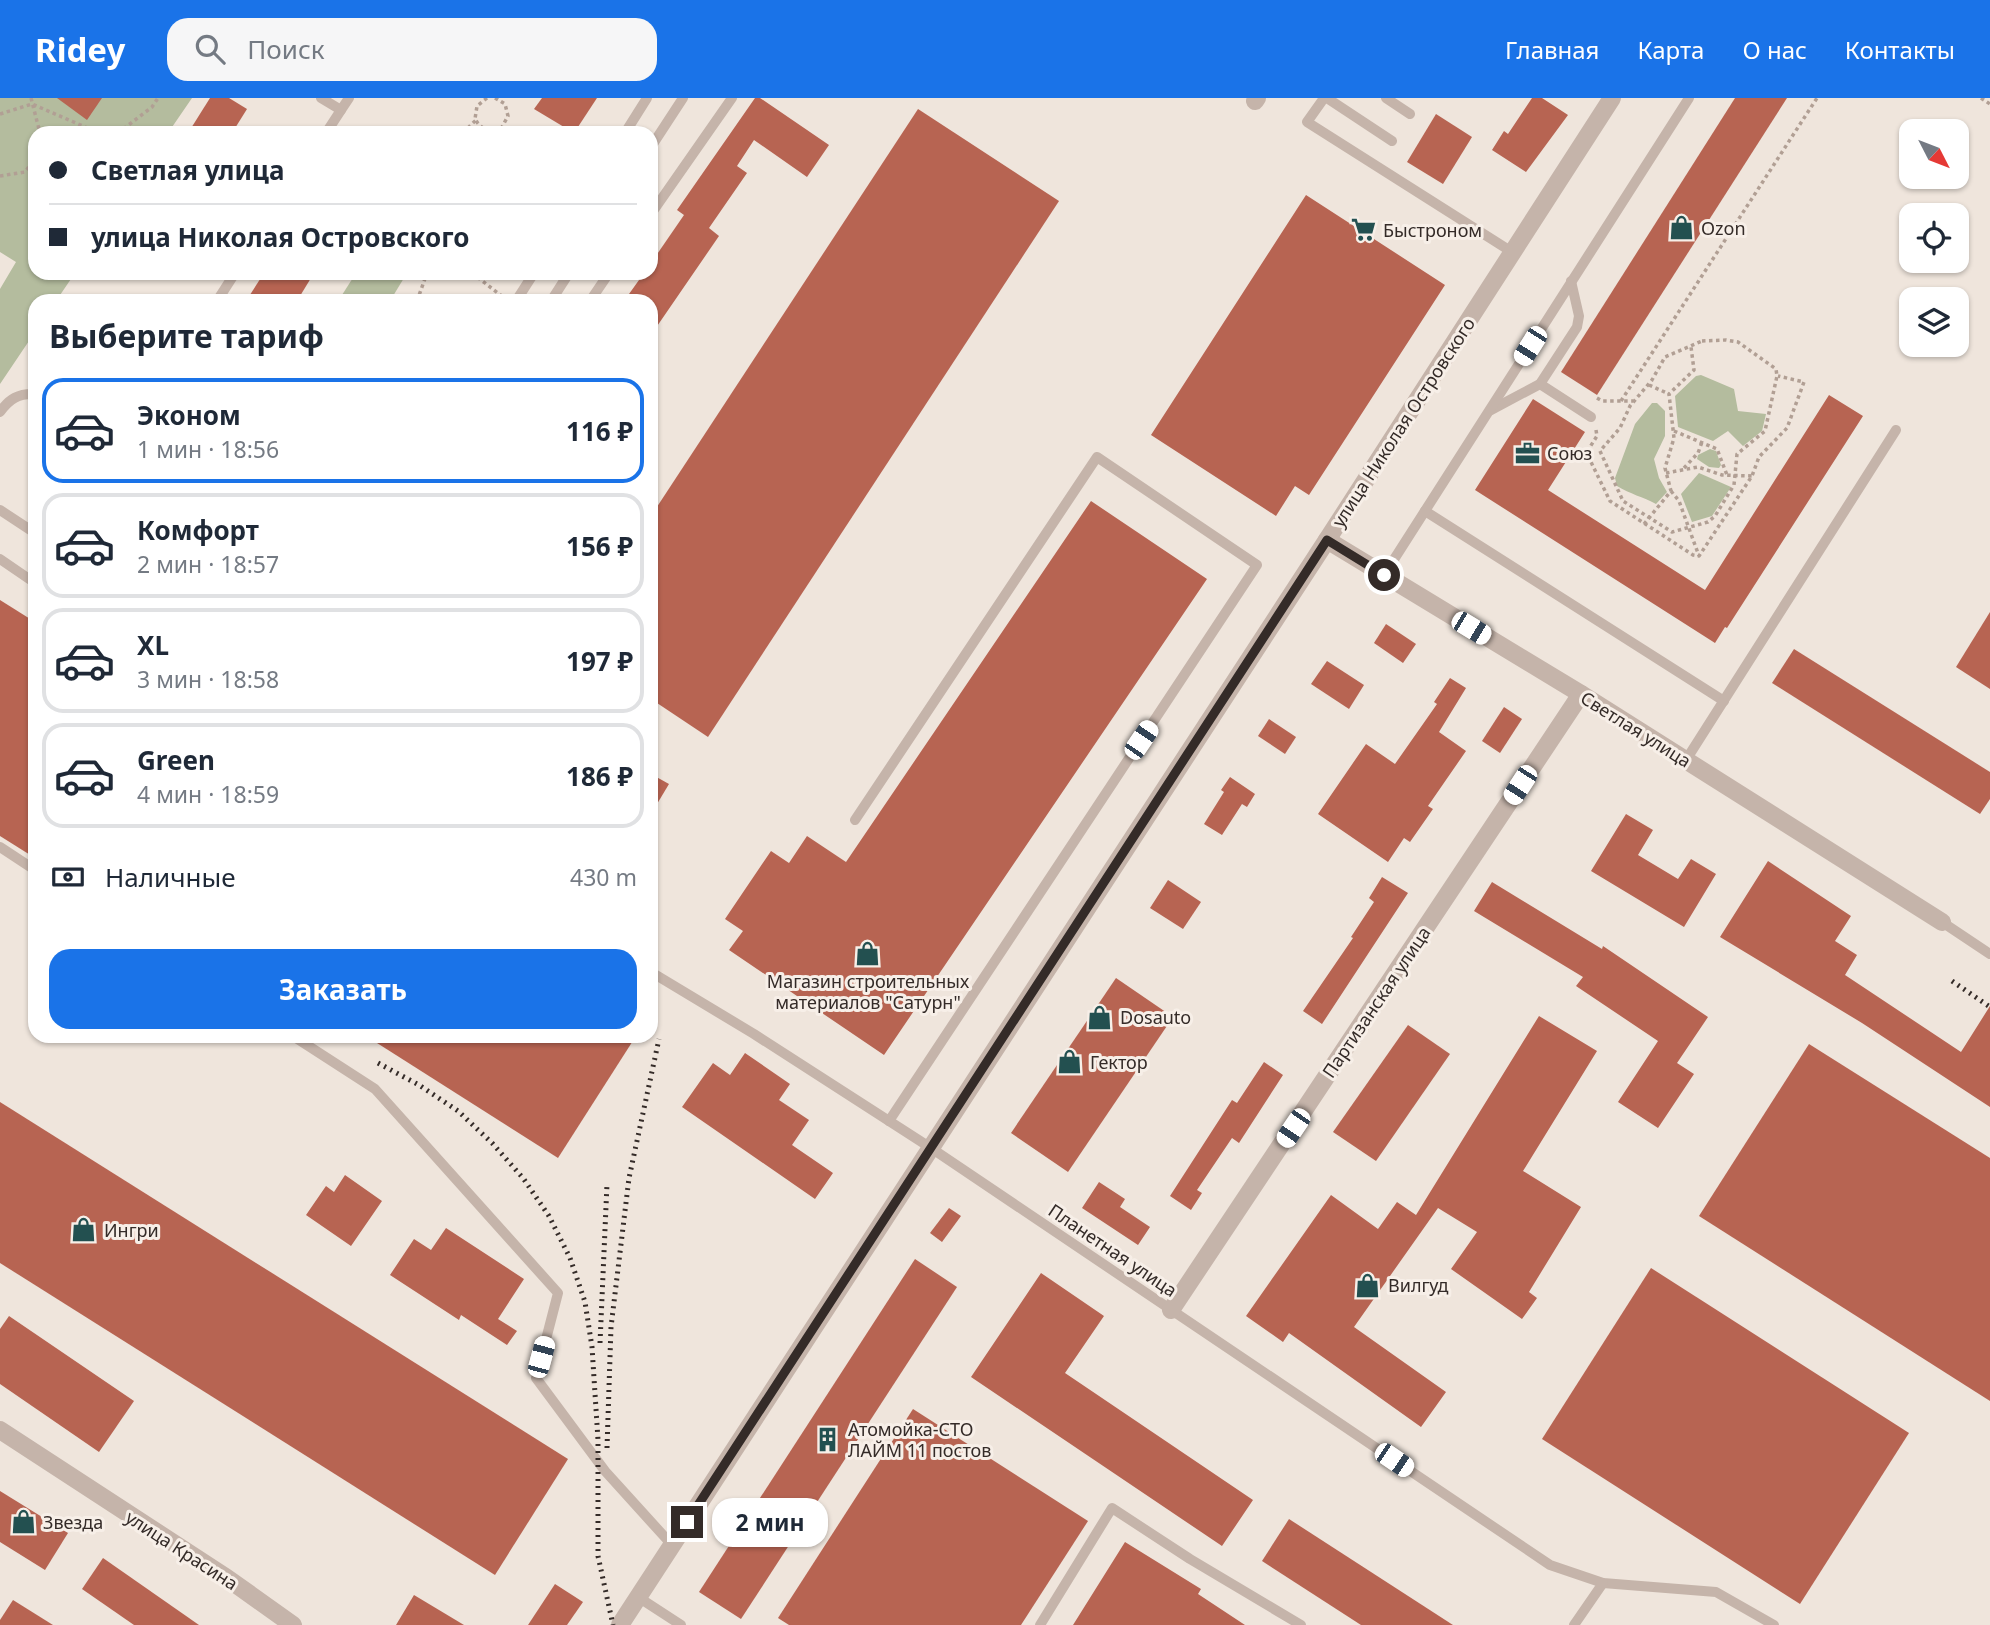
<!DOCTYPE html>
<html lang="ru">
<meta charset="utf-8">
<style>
body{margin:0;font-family:"Noto Sans",sans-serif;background:#f6f6f7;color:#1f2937;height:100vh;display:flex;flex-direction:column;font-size:26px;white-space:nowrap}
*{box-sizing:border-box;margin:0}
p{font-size:23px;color:#747a83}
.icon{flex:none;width:38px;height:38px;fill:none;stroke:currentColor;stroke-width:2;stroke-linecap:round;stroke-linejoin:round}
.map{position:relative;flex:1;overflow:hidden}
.side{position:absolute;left:28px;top:196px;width:630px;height:749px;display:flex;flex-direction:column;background:#fff;border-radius:21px;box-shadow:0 2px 5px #0004}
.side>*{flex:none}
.hud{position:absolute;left:28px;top:28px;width:630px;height:154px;border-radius:21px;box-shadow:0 2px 5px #0004;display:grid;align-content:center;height:154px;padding:0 21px;background:#fff}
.needle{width:46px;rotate:132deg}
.fabs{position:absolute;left:1899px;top:21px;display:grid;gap:14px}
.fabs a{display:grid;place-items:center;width:70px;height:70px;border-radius:14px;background:#fff;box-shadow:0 2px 5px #0004;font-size:35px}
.end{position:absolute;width:32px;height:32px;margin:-16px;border:9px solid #342b28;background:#fff;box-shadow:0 0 0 4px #fff}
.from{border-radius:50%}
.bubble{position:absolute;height:49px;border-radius:21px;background:#fff;box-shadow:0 2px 5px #0004;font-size:23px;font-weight:700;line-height:49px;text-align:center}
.car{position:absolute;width:21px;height:42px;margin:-21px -10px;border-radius:9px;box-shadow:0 0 5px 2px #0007;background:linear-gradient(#fff 24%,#345 0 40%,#fff 0 76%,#345 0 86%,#fff 0)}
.hud b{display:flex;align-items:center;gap:24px;height:66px;font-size:26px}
.hud b+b{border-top:2px solid #e0e1e3}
.hud i{width:18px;height:18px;background:#1f2937}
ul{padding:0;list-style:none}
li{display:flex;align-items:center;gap:21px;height:105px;margin:0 14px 10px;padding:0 7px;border:4px solid #e0e1e3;border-radius:21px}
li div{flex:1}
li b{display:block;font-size:26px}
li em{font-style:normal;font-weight:700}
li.current{border-color:#1a73e8}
li>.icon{width:63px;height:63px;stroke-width:1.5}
h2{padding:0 21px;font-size:32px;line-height:84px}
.pay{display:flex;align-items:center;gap:18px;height:77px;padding:0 21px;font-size:26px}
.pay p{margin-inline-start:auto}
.button{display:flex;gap:14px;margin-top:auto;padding:14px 21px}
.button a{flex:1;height:80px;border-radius:21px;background:#1a73e8;color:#fff;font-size:28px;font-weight:700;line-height:80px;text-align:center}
header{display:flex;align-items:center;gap:42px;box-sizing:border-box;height:98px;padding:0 35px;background:#1a73e8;color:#fff}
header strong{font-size:33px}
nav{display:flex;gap:38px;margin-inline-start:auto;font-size:24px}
.search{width:490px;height:63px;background:#f6f6f7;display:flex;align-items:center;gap:18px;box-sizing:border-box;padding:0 24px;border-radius:21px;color:#747a83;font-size:26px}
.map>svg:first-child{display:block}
</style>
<header>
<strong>Ridey</strong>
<div class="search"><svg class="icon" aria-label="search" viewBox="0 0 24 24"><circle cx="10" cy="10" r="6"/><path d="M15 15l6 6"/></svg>Поиск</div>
<nav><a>Главная</a><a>Карта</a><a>О нас</a><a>Контакты</a></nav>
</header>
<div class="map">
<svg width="1990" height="1527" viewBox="0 0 1990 1527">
<rect width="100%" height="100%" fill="#efe5dc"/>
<g fill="#b4bc9e">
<polygon points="0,0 192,0 168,35 35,35 35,175 75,175 56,203 35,203 35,234 0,286 0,191 16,164 0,154"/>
<polygon points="356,175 407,175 390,203 341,203 342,197"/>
<polygon points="1701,277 1734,291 1738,313 1766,316 1762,333 1743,348 1728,333 1713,343 1678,329 1675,298 1696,278"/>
<path d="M1652,305H1657L1665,313V338L1654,361L1659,380L1667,394L1656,406C1643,399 1630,396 1617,388L1615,380L1635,326Z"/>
<polygon points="1710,351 1716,353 1721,367 1719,370 1709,369 1697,361 1698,357"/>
<polygon points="1699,375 1731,389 1712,418 1692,424 1681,396"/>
</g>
<g fill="#b76452">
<polygon points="57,0 102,0 87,22"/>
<polygon points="210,0 229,0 247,11 232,35 188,35"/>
<polygon points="542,0 597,0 574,35 534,11"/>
<polygon points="755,0 760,0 829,47 807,79 754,42 737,68 747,75 709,130 719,138 651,237 651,203 624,203 644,175 651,175 651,165 684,117 677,112"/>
<polygon points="1532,0 1542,0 1568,17 1526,74 1492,52 1504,33 1508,36"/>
<polygon points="1735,0 1787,0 1597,297 1561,274"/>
<polygon points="918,11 1059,103 708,639 651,601 651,418"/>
<polygon points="1436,16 1472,39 1443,86 1407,64"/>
<polygon points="1306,97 1445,187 1309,397 1295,388 1276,418 1151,337"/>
<polygon points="264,175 314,175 297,203 246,203"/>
<polygon points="1829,297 1863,318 1727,530 1725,529 1715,545 1475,392 1533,301 1585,334 1548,392 1705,492"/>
<polygon points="1091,403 1207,481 884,957 729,852 743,833 725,821 771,753 789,765 807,738 846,764"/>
<polygon points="0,502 35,524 35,760 0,738"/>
<polygon points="1990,514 1990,591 1956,569"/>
<polygon points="1386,526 1416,546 1403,565 1374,545"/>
<polygon points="1794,551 1990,674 1990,701 1980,716 1772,585"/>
<polygon points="1327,563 1364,587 1349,611 1311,586"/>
<polygon points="1450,580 1466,590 1439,634 1466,653 1428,708 1433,711 1410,744 1404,740 1388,764 1318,716 1366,646 1395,666 1437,606 1434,604"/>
<polygon points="1504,609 1522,621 1500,655 1482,643"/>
<polygon points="1269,621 1296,639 1285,656 1258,638"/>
<polygon points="651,676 669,686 651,716"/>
<polygon points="1230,679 1255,696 1247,709 1242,706 1222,737 1204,726 1224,694 1221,692"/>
<polygon points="1626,716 1653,732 1638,757 1678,781 1691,761 1716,776 1684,829 1591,773"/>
<polygon points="1768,763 1851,818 1835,843 1857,857 1845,877 1961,954 1990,908 1990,1009 1862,925 1720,839"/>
<polygon points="1382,779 1408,795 1322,926 1303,913 1353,840 1351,839 1374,804 1369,800"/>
<polygon points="1168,782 1201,804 1183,831 1150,810"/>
<polygon points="1492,784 1602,851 1603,848 1708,919 1677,965 1694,976 1658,1030 1618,1004 1658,943 1576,888 1583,879 1474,813"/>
<polygon points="1116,880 1173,919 1068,1074 1011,1035"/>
<polygon points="1539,918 1597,953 1523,1073 1581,1109 1529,1194 1537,1200 1522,1221 1451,1171 1477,1134 1438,1110 1354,1229 1446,1294 1421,1329 1289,1235 1283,1244 1246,1218 1331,1097 1378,1131 1397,1104 1416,1117"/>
<polygon points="1408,927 1450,956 1376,1063 1333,1034"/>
<polygon points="366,938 636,938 558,1060"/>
<polygon points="1809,946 1990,1060 1990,1303 1699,1118"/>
<polygon points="745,955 790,986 779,1002 809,1022 792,1047 833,1075 815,1101 682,1009 713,965 730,977"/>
<polygon points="1264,964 1283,977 1239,1045 1232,1040 1197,1092 1202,1095 1191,1112 1170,1098 1232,1002 1237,1005"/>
<polygon points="0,1004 568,1361 495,1477 0,1165"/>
<polygon points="345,1077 382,1103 351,1148 306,1117 326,1088 334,1094"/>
<polygon points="1099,1084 1125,1101 1120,1109 1150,1129 1138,1147 1082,1110"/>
<polygon points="949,1110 961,1118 942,1144 930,1135"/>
<polygon points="446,1130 524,1181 498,1221 517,1233 507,1247 461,1217 459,1222 390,1177 414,1141 431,1152"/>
<polygon points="915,1161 957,1189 741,1521 699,1494"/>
<polygon points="1651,1170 1909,1335 1800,1506 1542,1341"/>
<polygon points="1041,1175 1104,1218 1065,1275 1253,1402 1222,1448 971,1279"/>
<polygon points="9,1218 134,1303 99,1354 0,1286 0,1231"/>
<polygon points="913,1311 1088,1423 1021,1527 789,1527 778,1520"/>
<polygon points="0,1393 68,1435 45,1472 0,1444"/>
<polygon points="1289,1421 1453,1527 1361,1527 1262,1463"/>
<polygon points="1125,1444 1201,1491 1198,1496 1245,1527 1073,1527"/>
<polygon points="103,1460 199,1527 134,1527 82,1491"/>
<polygon points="555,1486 583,1504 567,1527 528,1527"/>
<polygon points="414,1497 464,1527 396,1527"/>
<polygon points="13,1502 53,1527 0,1527 0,1522"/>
</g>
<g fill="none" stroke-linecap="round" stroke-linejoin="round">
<g stroke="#b19f94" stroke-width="3.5" stroke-dasharray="3.5 3.5" stroke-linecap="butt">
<polyline points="31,0 40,35"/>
<path d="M487,0L477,8L475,21C481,32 491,35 502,29L508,18L505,6L495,0"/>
<polyline points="1981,0 1990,6"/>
<polyline points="0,16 32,6 99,35"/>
<polyline points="118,35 152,9 158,0"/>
<polyline points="463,35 476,22"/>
<polyline points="0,78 25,74 35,61"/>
<polyline points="440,175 452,179 458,175"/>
<polyline points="472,175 503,199"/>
<polyline points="417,203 427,175"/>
<polygon points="1702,243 1726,242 1738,244 1776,271 1777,278 1765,333 1737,356 1734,387 1715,418 1708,424 1672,434 1623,403 1600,353 1620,330 1630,308 1652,282 1665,259"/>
<polyline points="1649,287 1669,296"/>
<polyline points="1597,300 1602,303 1633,303"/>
<polyline points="1621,303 1817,0"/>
<polyline points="1596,332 1597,338 1590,349 1589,360 1610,403 1693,457 1699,458 1752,378 1759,359 1787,330 1804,284 1778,278"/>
<polyline points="1674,333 1717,351 1727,377"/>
<polyline points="1684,370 1698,355 1702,344"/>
<polyline points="1666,375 1698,369 1722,377 1752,378"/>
<polyline points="1671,393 1679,403 1699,458"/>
<polyline points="1644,426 1671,393 1665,370 1674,340 1669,296 1694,272 1691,249"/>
</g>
<g stroke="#c5b4aa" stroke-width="10">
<polyline points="321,0 341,12 326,35"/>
<polyline points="1324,0 1307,24 1512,154"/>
<polyline points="1327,0 1392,43"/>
<polyline points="1386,0 1410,16"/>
<polyline points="341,12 349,0"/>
<polyline points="625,35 647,0"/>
<polyline points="651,49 683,0"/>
<polyline points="651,116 732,0"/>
<polyline points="217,203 235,175"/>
<polyline points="516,203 534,175"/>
<polyline points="551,203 569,175"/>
<polyline points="590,203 609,175"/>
<polyline points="1540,286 1591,319"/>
<polyline points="1491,312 1540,286 1577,229 1579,218 1571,183"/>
<path d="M0,314C9,301 19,295 35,296"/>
<polyline points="0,412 35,435"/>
<polyline points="1425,413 1724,603"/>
<polyline points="0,461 35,485"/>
<polyline points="1384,477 1689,0"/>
<polyline points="1686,662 1896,332"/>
<polyline points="855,722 1097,359 1257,467 889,1023"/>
<polyline points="0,749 35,772"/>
<polyline points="1942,824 1990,856"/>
<polyline points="651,874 754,936 931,1050 1550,1467 1603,1485 1716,1494 1774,1527"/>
<polyline points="293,938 375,991 558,1195 536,1280 605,1373 672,1447"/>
<polyline points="638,1499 681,1527"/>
<polyline points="1040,1527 1112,1410 1190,1461 1301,1527"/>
<polyline points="1574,1527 1603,1485"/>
</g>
<g stroke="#c5b4aa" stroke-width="18">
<polyline points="1255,3 1257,0"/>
<polyline points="1327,442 1581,596 1942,824"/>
<polyline points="1171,1212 1581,596"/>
</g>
<g stroke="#c5b4aa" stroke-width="18">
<polyline points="0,1332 227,1480 293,1527"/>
<polyline points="620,1527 1327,442 1612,0"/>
</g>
<g stroke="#342b28" stroke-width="5" stroke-dasharray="2 5" stroke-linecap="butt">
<polyline points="1952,883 1990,909"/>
<polyline points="378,965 419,987 458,1013 492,1045 523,1080 549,1118 570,1160 585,1204 592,1249 598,1342 598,1458 613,1527"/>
<polyline points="600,1245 607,1086"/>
<polyline points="607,1350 611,1229 629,1080 659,941"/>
</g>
</g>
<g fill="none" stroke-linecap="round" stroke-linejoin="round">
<polyline stroke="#342b28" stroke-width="9" points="687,1424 1327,442 1384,477"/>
</g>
<defs>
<symbol id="shop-bare" viewBox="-9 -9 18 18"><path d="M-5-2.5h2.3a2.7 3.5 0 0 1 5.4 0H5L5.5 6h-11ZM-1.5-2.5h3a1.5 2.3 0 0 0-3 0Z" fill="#235050" stroke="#f7efe8" stroke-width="2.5" paint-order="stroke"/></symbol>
<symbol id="supermarket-bare" viewBox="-9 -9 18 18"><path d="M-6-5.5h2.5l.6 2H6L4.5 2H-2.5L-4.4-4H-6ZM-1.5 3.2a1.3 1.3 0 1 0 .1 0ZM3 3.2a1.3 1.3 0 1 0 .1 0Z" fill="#235050" stroke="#f7efe8" stroke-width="2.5" paint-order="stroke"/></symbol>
<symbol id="office-bare" viewBox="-9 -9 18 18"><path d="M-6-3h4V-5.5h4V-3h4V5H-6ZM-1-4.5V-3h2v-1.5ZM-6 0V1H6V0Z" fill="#235050" stroke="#f7efe8" stroke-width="2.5" paint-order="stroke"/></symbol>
<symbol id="building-bare" viewBox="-9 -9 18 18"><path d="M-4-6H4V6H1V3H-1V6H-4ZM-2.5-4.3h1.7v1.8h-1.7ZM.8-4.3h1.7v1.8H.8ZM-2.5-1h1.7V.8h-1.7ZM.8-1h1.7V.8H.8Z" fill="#235050" stroke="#f7efe8" stroke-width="2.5" paint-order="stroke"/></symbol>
</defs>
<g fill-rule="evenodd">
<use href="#shop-bare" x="1664" y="112" width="35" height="35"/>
<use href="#supermarket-bare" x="1346" y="114" width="35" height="35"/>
<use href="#office-bare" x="1510" y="338" width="35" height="35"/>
<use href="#shop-bare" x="850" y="838" width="35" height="35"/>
<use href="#shop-bare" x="1082" y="902" width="35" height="35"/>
<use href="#shop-bare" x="1052" y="946" width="35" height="35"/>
<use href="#shop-bare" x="66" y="1114" width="35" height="35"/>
<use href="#shop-bare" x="1350" y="1170" width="35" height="35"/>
<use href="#building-bare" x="810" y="1324" width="35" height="35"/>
<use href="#shop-bare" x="6" y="1406" width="35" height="35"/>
</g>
<g text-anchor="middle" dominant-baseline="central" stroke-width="6" stroke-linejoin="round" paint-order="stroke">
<g font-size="18" fill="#342b28" stroke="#f7efe8" text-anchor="start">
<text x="1701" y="130">Ozon</text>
<text x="1383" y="132">Быстроном</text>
<text x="1547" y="355">Союз</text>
<text x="868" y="883" text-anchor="middle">Магазин строительных<tspan x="868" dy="21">материалов "Сатурн"</tspan></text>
<text x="1120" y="919">Dosauto</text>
<text x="1090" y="964">Гектор</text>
<text x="104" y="1132">Ингри</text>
<text x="1388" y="1187">Вилгуд</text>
<text x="848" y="1331">Атомойка-СТО<tspan x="848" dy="21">ЛАЙМ 11 постов</tspan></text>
<text x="43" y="1424">Звезда</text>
</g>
<g font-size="18" fill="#342b28" stroke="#f7efe8">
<text transform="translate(1403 324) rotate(-57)">улица Николая Островского</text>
<text transform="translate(1636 631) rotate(32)">Светлая улица</text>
<text transform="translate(1376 904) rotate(-56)">Партизанская улица</text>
<text transform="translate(1113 1152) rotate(34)">Планетная улица</text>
<text transform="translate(182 1452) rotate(33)">улица Красина</text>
</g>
</g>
</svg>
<div class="fabs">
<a><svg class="needle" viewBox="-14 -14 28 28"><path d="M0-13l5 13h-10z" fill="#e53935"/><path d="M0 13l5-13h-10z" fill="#747a83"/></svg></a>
<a><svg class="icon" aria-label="locate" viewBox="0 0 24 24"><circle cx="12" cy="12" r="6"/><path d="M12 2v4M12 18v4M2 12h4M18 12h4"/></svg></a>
<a><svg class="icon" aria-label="layers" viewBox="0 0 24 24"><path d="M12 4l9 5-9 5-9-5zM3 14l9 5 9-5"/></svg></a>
</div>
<i class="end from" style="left:1384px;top:477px"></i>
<i class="end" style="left:687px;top:1424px"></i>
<div class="bubble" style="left:712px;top:1400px;width:116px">2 мин</div>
<i class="car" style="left:1530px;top:248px;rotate:212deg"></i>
<i class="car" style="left:1471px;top:530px;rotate:121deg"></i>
<i class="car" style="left:1141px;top:642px;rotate:34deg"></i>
<i class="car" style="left:1520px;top:687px;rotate:213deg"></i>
<i class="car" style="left:1293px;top:1030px;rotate:214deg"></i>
<i class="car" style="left:541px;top:1259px;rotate:15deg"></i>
<i class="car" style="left:1394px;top:1362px;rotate:124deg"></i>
<div class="hud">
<b><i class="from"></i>Светлая улица</b>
<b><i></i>улица Николая Островского</b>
</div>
<section class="side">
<h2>Выберите тариф</h2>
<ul>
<li class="current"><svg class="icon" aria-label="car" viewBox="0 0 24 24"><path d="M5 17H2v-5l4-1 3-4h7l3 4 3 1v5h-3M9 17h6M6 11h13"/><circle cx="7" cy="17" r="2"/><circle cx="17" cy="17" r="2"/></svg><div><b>Эконом</b><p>1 мин · 18:56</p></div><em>116 ₽</em></li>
<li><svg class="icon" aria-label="car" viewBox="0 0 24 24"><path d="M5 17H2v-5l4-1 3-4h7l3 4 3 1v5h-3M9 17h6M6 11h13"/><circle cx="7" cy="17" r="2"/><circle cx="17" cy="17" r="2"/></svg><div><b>Комфорт</b><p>2 мин · 18:57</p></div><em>156 ₽</em></li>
<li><svg class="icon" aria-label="car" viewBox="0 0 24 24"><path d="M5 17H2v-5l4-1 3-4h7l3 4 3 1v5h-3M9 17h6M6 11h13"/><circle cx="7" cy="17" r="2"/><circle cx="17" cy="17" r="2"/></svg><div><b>XL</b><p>3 мин · 18:58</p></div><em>197 ₽</em></li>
<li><svg class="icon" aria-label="car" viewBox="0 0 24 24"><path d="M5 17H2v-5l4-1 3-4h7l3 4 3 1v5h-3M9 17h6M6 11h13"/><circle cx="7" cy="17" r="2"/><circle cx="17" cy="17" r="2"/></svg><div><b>Green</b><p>4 мин · 18:59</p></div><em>186 ₽</em></li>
</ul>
<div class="pay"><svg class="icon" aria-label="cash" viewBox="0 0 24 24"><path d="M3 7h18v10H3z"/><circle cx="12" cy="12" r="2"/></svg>Наличные<p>430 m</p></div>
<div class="button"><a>Заказать</a></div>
</section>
</div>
